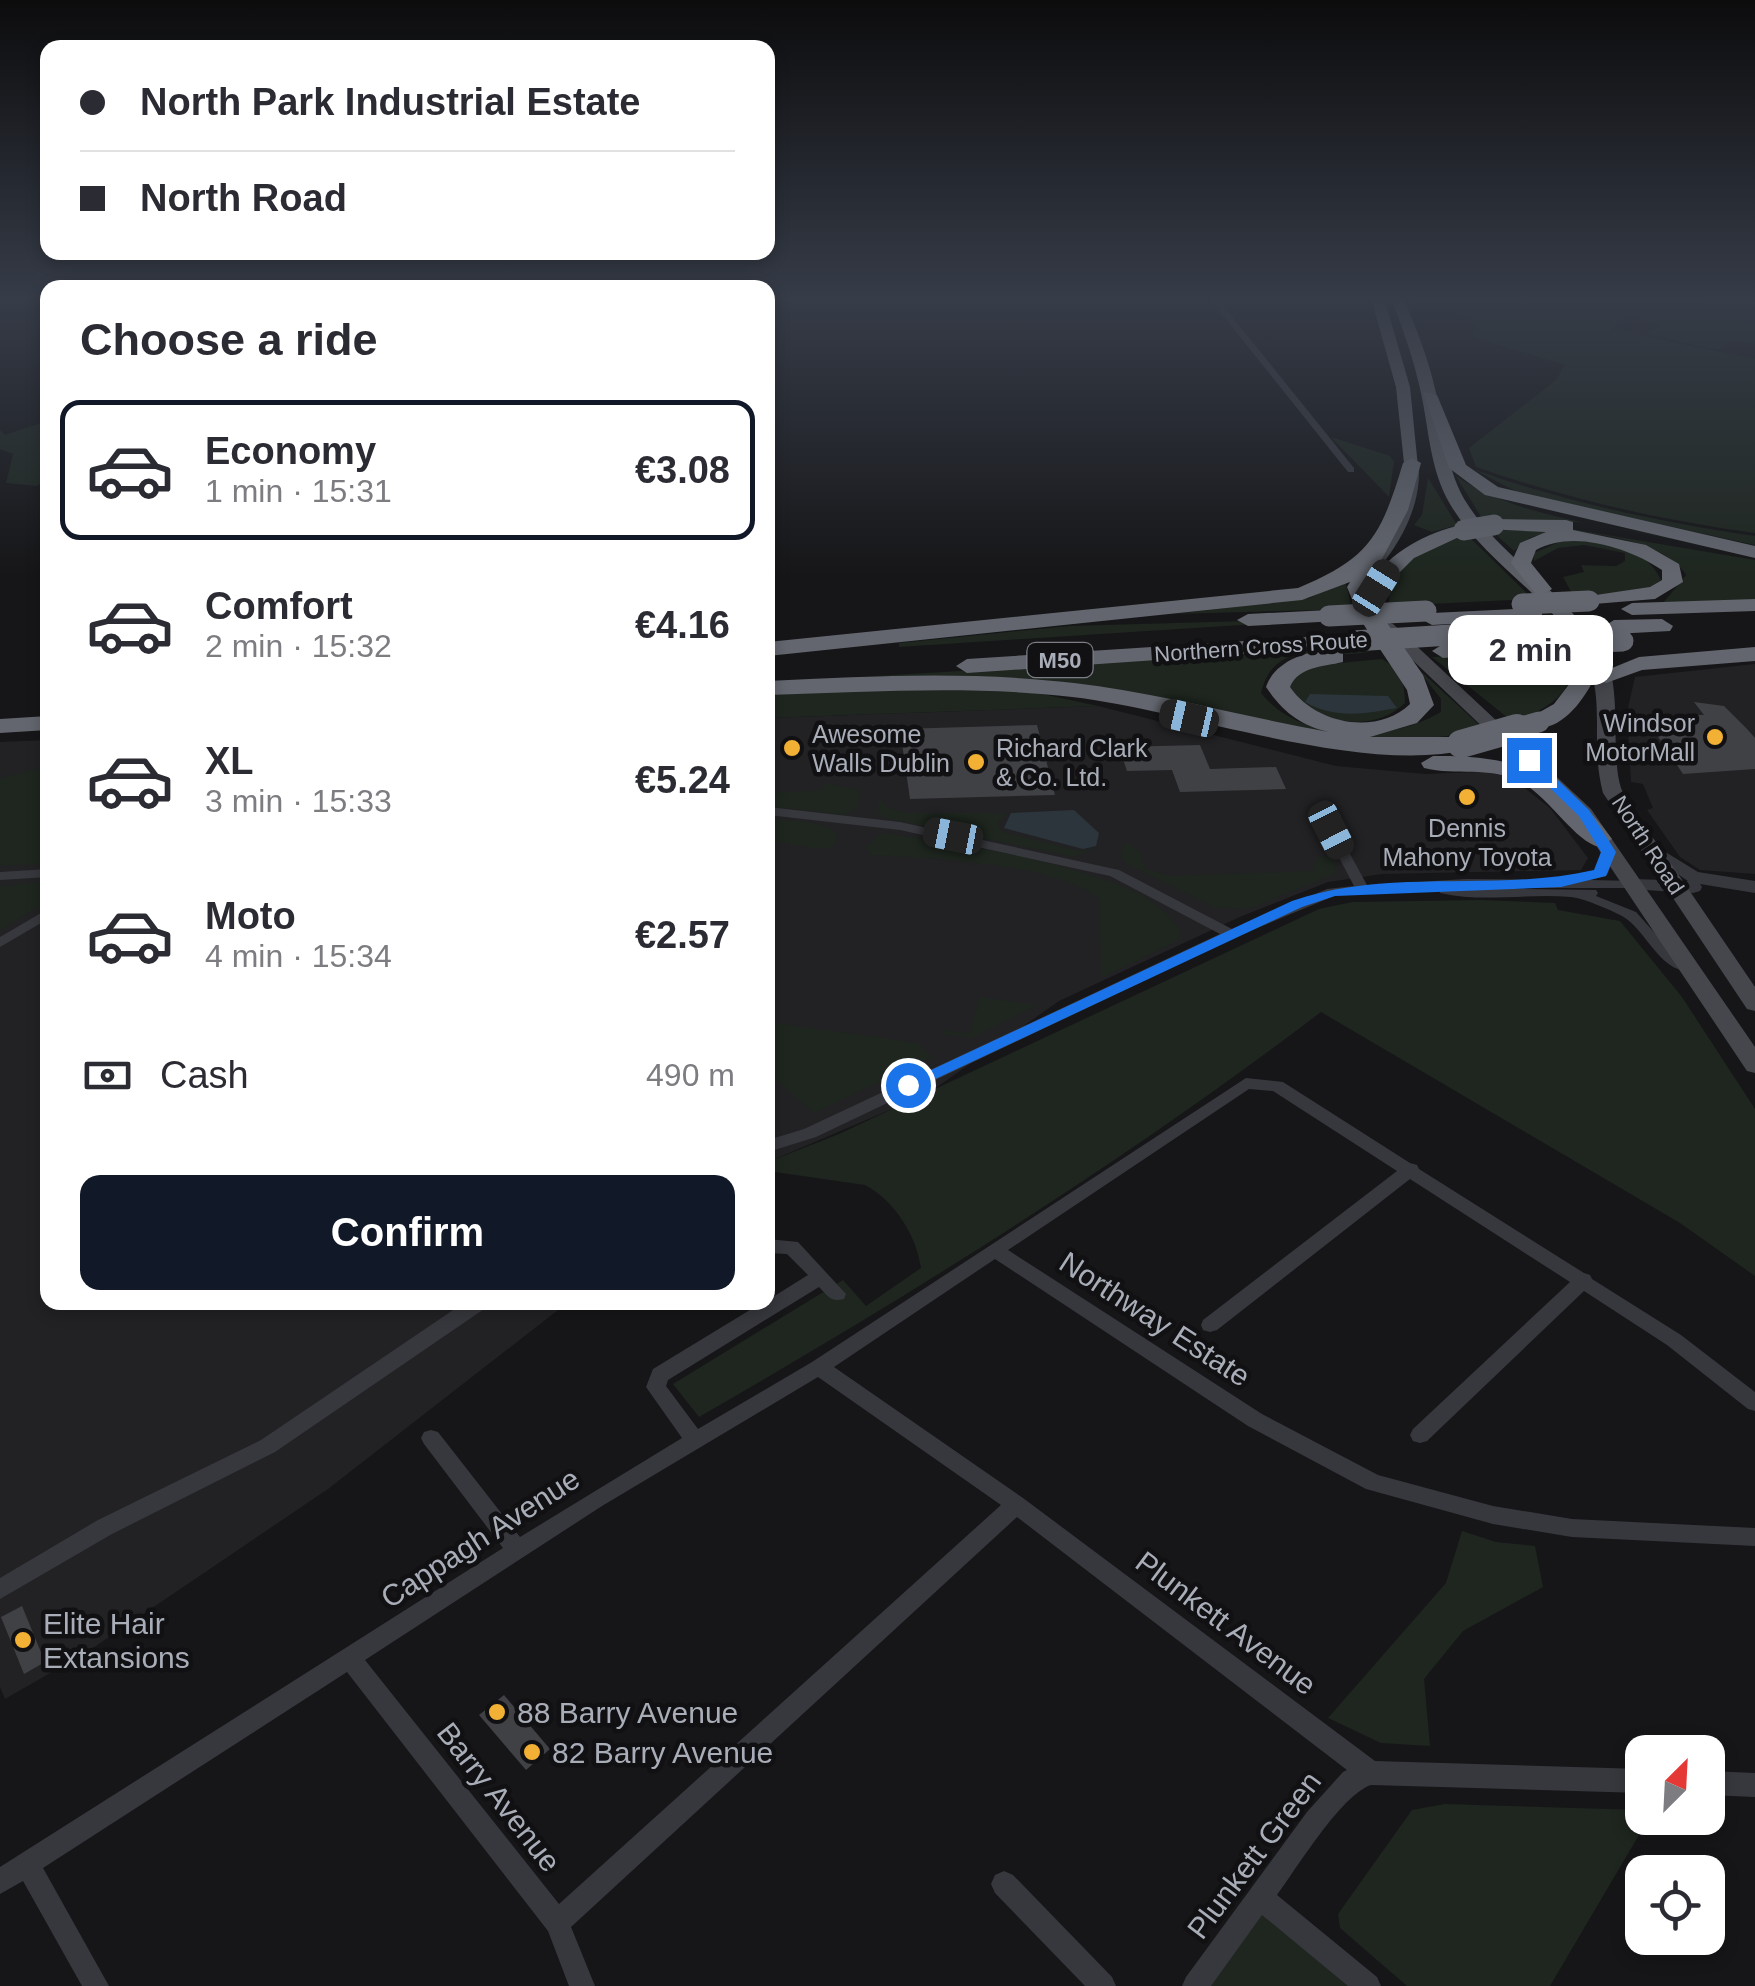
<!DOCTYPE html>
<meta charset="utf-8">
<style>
body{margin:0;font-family:Helvetica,sans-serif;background:#f2f2f3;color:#2b2b33;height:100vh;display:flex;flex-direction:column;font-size:38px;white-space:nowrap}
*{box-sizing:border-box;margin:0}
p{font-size:32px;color:#7c7c81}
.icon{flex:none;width:55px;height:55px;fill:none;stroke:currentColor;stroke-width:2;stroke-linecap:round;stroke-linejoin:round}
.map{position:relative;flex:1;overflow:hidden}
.panel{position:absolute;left:40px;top:280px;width:735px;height:1030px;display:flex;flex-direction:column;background:#fff;border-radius:20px;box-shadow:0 5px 15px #0003}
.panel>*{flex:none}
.banner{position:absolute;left:40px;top:40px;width:735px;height:220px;border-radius:20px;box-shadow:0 5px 15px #0003;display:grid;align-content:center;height:220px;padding:0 40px;background:#fff}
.needle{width:65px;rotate:24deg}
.fabs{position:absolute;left:1625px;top:1735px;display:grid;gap:20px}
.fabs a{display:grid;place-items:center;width:100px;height:100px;border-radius:20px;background:#fff;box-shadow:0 5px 15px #0003;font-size:50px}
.end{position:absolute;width:45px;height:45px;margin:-22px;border:12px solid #1a73e8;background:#fff;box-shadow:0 0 0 5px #fff}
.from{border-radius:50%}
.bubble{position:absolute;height:70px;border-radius:20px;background:#fff;box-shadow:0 5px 15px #0003;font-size:32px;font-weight:600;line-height:70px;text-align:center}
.car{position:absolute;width:30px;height:60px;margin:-30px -15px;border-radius:12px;box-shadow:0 0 8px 2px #0007;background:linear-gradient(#222 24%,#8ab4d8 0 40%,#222 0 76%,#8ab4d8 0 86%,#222 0)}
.banner b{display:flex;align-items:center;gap:35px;height:95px;font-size:38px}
.banner b+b{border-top:2px solid #e1e1e2}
.banner i{width:25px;height:25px;background:#2b2b33}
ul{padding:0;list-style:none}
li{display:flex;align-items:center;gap:30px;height:140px;margin:0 20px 15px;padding:0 20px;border:5px solid transparent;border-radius:20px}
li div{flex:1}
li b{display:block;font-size:38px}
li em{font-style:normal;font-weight:600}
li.active{border-color:#111827}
li>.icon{width:90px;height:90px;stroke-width:1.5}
h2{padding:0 40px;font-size:45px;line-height:120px}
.pay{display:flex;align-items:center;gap:25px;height:110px;padding:0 40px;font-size:38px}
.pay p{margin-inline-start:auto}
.action{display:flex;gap:20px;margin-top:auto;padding:20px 40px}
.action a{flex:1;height:115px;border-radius:20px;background:#111827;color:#fff;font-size:40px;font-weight:600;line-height:115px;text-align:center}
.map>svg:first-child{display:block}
</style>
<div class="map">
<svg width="1755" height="1986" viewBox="0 0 1755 1986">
<rect width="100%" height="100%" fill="#161618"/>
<g fill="#222225">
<polygon points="1755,664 1755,874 1700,870 1680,857 1647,810 1653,808 1643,784 1631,782 1627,712 1635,677"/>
<polygon points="1098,706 1336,766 1425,774 1503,771 1550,808 1588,858 1581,870 1382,874 1328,882 1242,916 1059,1001 927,1094 768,1162 768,718"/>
<polygon points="47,740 48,1302 567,1303 328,1489 90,1650 5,1699 0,1687 0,742"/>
</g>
<g fill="#1e261f">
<path d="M1418,298H1688L1755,311V344L1731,341L1718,350L1644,334L1663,325L1631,318L1610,329L1755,359V533C1660,520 1567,499 1476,467L1469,448L1555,381L1565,365L1473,337L1476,324L1458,311L1420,304Z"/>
<polygon points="47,421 47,481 36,486 6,483 13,454 0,449 0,430 5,435"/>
<polygon points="1331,437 1390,456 1394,462 1389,497"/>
<path d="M1473,469C1564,502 1659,522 1755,536V545L1519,493Z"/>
<path d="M1456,476C1519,519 1610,525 1684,541L1580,522L1483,520Z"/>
<polygon points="1428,478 1457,525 1432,532 1414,525 1422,515"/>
<path d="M1559,527L1755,560V601L1663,603L1686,575C1665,538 1571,525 1532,537C1525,539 1520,547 1514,551L1490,529Z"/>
<path d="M1467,535L1533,599L1389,606C1389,554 1424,547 1467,535Z"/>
<path d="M1564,540C1599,541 1645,544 1661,580L1646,590L1574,597L1563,577L1584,572L1581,565L1616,566L1625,561V553L1584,545L1558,548L1534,561V553Z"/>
<polygon points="1345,580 1352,609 1174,614 1310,598"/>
<polygon points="1348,618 899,647 899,643 1069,626"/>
<path d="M1379,646C1348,670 1277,626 1261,693C1301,743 1390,743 1441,712V699L1414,665L1486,731L1422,739L1346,737L993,677L876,676Z"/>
<path d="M1573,652C1575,695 1549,708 1513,722L1432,657Z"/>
<path d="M1382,659C1402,671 1404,681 1405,703C1373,734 1318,724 1290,692V678L1308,666Z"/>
<polygon points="892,687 1024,690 1098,706 768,718 768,693"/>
<polygon points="47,766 47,863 0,866 0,778"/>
<polygon points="824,783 860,790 857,808 845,815 768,806 768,793 822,790"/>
<polygon points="879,797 887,807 903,813 1007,813 998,823 1002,832 1080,851 1098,847 1075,857 884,818 878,812"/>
<path d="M768,819C790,821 821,819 839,835L833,847L817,849L768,840Z"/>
<path d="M881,833C962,843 1053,859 1129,889C1150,897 1169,914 1181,932L1177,941L1101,978L1100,900C1062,863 926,858 872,855L865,848Z"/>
<polygon points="1126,842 1140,851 1144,868 1170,876 1313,871 1317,857 1331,856 1337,873 1248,909 1215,907 1126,863 1120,856"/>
<polygon points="47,881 47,902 0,930 0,886"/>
<path d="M1481,900L1555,903L1558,910L1620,921L1682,997L1755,1109V1276L1680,1223L1321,1012C1125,1161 913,1294 699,1417L673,1384L843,1280L866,1306L921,1268C916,1235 895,1201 865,1185L768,1171V1162L839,1134L1319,909L1352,902Z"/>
<polygon points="980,997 1037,1005 972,1038 941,1034 943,1030 970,1034"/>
<polygon points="768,1022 918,1043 932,1057 814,1113 768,1072"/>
<polygon points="1462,1531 1496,1542 1535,1546 1543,1587 1463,1631 1424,1679 1430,1746 1381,1743 1328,1718 1446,1583"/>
<polygon points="1445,1804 1642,1810 1642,1818 1649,1818 1550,1986 1407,1986 1340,1928 1338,1914 1412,1810"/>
<polygon points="1262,1901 1365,1986 1196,1986"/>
</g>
<g fill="#2c353c">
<path d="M1310,694L1388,696L1397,708C1365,714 1334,719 1305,702Z"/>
<polygon points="1074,810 1099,833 1096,846 1083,849 1004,828 1011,813"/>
</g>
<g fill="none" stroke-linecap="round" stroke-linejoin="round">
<polyline stroke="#2c353c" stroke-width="2.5" points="768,311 778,298"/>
</g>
<g fill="#404145">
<polygon points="1694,702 1724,706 1747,729 1755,738 1755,769 1683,774 1651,726 1658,726 1650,715 1704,715"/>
<polygon points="1037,725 1055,795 910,799 900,729"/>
<polygon points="1200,745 1210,769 1276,767 1286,789 1180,792 1172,770 1127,771 1119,747"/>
<polygon points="22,1606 45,1662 24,1674 1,1617"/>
<polygon points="504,1695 550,1749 526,1770 479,1715"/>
</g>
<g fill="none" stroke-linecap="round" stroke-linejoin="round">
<g fill="#37383d" fill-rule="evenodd">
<polygon points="1209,298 1217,298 1354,468 1354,472 1348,472"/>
<path d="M768,807L900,822L1119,870L1232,929L1327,889L1354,886L1315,812L1321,808L1327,812L1367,885L1466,879L1574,880L1575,876L1595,870L1602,852L1609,848L1616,852L1608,873L1606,876L1590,880L1635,881L1640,882L1642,885L1640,888H1455L1596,890L1598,893L1596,896L1636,912L1669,949L1694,968L1692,971C1660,974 1646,929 1622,916C1608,909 1586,899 1571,897C1527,893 1484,903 1440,893L1439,889L1334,896L1236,937L816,1137L768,1152V1140L804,1129L1220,934L1110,876L900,830L768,815Z"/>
<polygon points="48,869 48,877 0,880 0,872"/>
<polygon points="48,909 48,919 0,947 0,937"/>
<path d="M1246,1078L1283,1082L1410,1163L1417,1165L1419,1169L1584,1273L1590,1275L1592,1279L1681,1335L1755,1392V1411L1748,1409L1667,1345L1584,1291L1427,1441L1420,1443L1413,1441L1410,1435L1413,1429L1570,1282L1410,1179L1217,1330L1210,1332L1203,1330L1201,1325L1203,1320L1397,1171L1273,1091L1249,1089L1008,1250L1262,1414L1378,1475L1493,1506L1572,1519L1755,1528V1546L1572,1537L1493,1524L1366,1489L1248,1426L995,1259L834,1367L1023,1498L1375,1761L1642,1769V1793L1371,1785C1341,1795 1297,1868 1277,1895L1377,1977L1381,1986H1348L1262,1915L1211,1986H1182L1186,1977L1307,1812L1343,1772L1347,1770L1017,1517L571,1927L595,1986H569L548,1931L347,1672L43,1868L109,1986H82L23,1881L0,1894V1867L503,1548L424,1444L421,1438L424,1432L431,1430L438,1432L520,1537L682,1438L646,1387L653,1369L763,1302H768V1300L808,1275L787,1254L768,1253V1239L798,1242L846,1294L844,1299C831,1303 827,1295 819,1287L668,1380L666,1386L698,1429L812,1362ZM818,1377L1001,1505L559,1904L365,1660L602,1506Z"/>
<polygon points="465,1302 489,1302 487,1307 275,1452 112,1534 0,1599 0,1578 98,1520 261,1440"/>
<polygon points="1708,1771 1755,1773 1755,1797 1708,1795"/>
<polygon points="1004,1871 1013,1875 1112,1977 1116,1986 1085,1986 995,1893 991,1884 995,1875"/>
</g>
<polygon fill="#37383d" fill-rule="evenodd" points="1654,845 1698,872 1755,881 1755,893 1700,884 1702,887 1700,891 1693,893 1629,889 1626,885 1635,879 1688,881 1648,854 1645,850 1648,846"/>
<g fill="#45474d" fill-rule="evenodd">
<path d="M1407,460L1419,463C1421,508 1402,539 1376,573H1366L1363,570L1396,521L1404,494Z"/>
<polygon points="1387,622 1393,624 1591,809 1755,1047 1755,1073 1747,1071 1577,817 1381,630 1379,627"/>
<path d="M1580,630C1632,651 1607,745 1621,788C1628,808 1646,828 1659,846C1691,893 1723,940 1755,987V1011L1747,1009L1603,793C1587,732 1613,690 1572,635Z"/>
</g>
<g fill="#5b5e65" fill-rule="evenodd">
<polygon points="1371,298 1384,298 1410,387 1418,467 1404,463 1396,387"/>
<path d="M1391,298H1403C1417,329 1429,361 1436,393C1445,431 1446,472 1468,505C1500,555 1556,586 1590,635L1587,639H1573C1538,589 1481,557 1450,504C1430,470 1429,430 1421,393C1414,360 1403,329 1391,298Z"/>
</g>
<g fill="#63666e" fill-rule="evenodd">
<polygon points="1423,392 1437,395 1466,465 1498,487 1755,546 1755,558 1485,495 1449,468"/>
<path d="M1412,458L1421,463L1408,510L1368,585C1392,550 1424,534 1464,524L1474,530L1414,558L1394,578L1376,607L1423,675L1434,705L1417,723L1370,737H1461L1470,739L1473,744L1470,749C1361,776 1186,710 1072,697C970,685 869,692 768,695V681C870,676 972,671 1074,683C1160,693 1244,717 1329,732C1300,725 1283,712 1266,687C1275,659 1316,646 1343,652V662C1323,667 1299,666 1290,687C1315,724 1377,736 1410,704L1407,690L1360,619L1347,587L1350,582L1302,600L768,656V642L1298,588C1370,558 1381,536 1403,463Z"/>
<path d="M1494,519L1566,520L1573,522V530L1646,545L1679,564L1683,582L1655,599L1582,605V597L1650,587L1662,580V570C1630,548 1572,529 1536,550L1531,563L1552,589L1542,595L1535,593L1511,563L1520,543L1546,532L1487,529L1484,525Z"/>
<polygon points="1755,599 1755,611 1632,615 1621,609 1632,603"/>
<polygon points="1534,608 1542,609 1542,619 1432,625 1421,619 1432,613"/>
<polygon points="1329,610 1340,616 1337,621 1248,626 1237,620 1248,614"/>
<polygon points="1662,619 1673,626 1670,631 1614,634 1603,627 1614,620"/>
<path d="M1580,628L1591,635L1595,675L1639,657L1755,647V661L1642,670L1606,683L1595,677C1584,700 1560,734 1531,727V717L1554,704L1573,679L1569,635Z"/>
<polygon points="1353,634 1361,636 1361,646 967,673 956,666 967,659"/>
<polygon points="1552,637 1563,644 1560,649 1443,658 1432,651 1443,644"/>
<polygon points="48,716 48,730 0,733 0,719"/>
<path d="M1433,756C1514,755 1563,771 1612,839L1599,847C1574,841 1548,795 1519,781C1489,766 1456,776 1424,768L1421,763Z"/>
</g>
<g stroke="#63666e" stroke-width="21">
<polyline points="1464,530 1494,525"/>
<polyline points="1522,604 1589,601"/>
<polyline points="1329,616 1426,611"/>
<polyline points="1353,641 1451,635"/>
<polyline points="1552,644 1623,641"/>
<polyline points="1508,731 1539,722"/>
</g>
<polyline stroke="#63666e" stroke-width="28" points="1461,744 1517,728"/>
</g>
<linearGradient id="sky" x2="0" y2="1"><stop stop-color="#0c0c0d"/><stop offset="0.52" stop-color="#363c48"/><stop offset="1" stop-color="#363c48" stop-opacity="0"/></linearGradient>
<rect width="1755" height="576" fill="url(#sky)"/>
<path fill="#1a73e8" d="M1524,757H1534L1589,810L1616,852L1606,876L1561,887L1335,896L1302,907L914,1089L899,1085L1292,901C1390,867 1494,893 1594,870L1601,852L1579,816L1524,763Z"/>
<g fill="#f2b134" stroke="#111113" stroke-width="4">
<circle cx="1715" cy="737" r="10"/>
<circle cx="792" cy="748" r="10"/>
<circle cx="976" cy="762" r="10"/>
<circle cx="1467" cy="797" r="10"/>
<circle cx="23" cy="1640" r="10"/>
<circle cx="497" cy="1712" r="10"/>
<circle cx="532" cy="1752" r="10"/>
</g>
<g text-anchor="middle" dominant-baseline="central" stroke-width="9" stroke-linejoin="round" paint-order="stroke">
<g font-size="22" fill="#a8adb8" stroke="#111113">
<text transform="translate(1261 647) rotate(-4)">Northern Cross Route</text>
<text transform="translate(1648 845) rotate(57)">North Road</text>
</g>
<rect fill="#111113" stroke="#7b7e86" stroke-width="2.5" x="1027.5" y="643" width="65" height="34" rx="8"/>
<g font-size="22" font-weight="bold" fill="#a8adb8">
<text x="1060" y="660">M50</text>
</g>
<g font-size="25" fill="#a8adb8" stroke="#111113" text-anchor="start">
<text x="1695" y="723" text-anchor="end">Windsor<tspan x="1695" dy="29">MotorMall</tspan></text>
<text x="812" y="734">Awesome<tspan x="812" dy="29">Walls Dublin</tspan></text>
<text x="996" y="748">Richard Clark<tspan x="996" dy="29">&amp; Co. Ltd.</tspan></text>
<text x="1467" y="828" text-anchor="middle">Dennis<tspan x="1467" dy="29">Mahony Toyota</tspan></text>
</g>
<g font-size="30" fill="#a8adb8" stroke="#111113">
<text transform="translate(1155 1319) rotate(33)">Northway Estate</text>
<text transform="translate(480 1538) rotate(-33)">Cappagh Avenue</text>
<text transform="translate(1226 1623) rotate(37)">Plunkett Avenue</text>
<text transform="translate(499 1797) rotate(52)">Barry Avenue</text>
<text transform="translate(1254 1855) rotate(-53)">Plunkett Green</text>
</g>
<g font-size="30" fill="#a8adb8" stroke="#111113" text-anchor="start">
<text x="43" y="1623">Elite Hair<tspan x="43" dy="34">Extansions</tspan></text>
<text x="517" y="1712">88 Barry Avenue</text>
<text x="552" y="1752">82 Barry Avenue</text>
</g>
</g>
</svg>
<div class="fabs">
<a><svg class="needle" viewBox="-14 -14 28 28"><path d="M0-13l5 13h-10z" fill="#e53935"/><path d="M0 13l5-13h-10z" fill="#7c7c81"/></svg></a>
<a><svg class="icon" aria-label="locate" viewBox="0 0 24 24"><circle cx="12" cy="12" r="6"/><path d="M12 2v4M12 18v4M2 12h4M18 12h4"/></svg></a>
</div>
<i class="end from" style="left:908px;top:1085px"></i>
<i class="end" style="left:1529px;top:760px"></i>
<div class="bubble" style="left:1448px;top:615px;width:165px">2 min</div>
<i class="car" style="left:1376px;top:588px;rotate:32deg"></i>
<i class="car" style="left:1189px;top:718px;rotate:283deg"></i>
<i class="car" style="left:1331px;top:830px;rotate:153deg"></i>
<i class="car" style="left:953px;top:836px;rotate:281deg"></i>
<div class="banner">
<b><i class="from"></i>North Park Industrial Estate</b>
<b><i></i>North Road</b>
</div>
<section class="panel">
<h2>Choose a ride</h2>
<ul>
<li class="active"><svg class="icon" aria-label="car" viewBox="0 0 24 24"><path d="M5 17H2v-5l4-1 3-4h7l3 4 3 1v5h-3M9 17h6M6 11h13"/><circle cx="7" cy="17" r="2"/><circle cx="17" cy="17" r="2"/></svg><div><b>Economy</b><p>1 min · 15:31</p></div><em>€3.08</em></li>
<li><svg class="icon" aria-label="car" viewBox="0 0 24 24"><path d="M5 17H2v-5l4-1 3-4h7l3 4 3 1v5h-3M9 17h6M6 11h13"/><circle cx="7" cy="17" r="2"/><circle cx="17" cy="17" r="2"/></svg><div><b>Comfort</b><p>2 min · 15:32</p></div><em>€4.16</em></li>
<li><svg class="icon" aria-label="car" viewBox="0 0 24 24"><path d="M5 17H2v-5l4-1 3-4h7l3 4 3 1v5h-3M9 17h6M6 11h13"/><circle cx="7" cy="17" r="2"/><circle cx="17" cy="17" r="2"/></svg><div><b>XL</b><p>3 min · 15:33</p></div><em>€5.24</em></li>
<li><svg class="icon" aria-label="car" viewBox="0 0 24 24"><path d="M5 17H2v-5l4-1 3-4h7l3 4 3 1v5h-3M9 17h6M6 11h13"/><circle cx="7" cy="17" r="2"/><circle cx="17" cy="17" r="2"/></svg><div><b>Moto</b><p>4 min · 15:34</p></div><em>€2.57</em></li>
</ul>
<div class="pay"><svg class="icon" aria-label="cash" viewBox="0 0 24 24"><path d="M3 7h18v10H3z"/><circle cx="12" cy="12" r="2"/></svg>Cash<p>490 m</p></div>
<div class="action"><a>Confirm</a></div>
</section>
</div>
